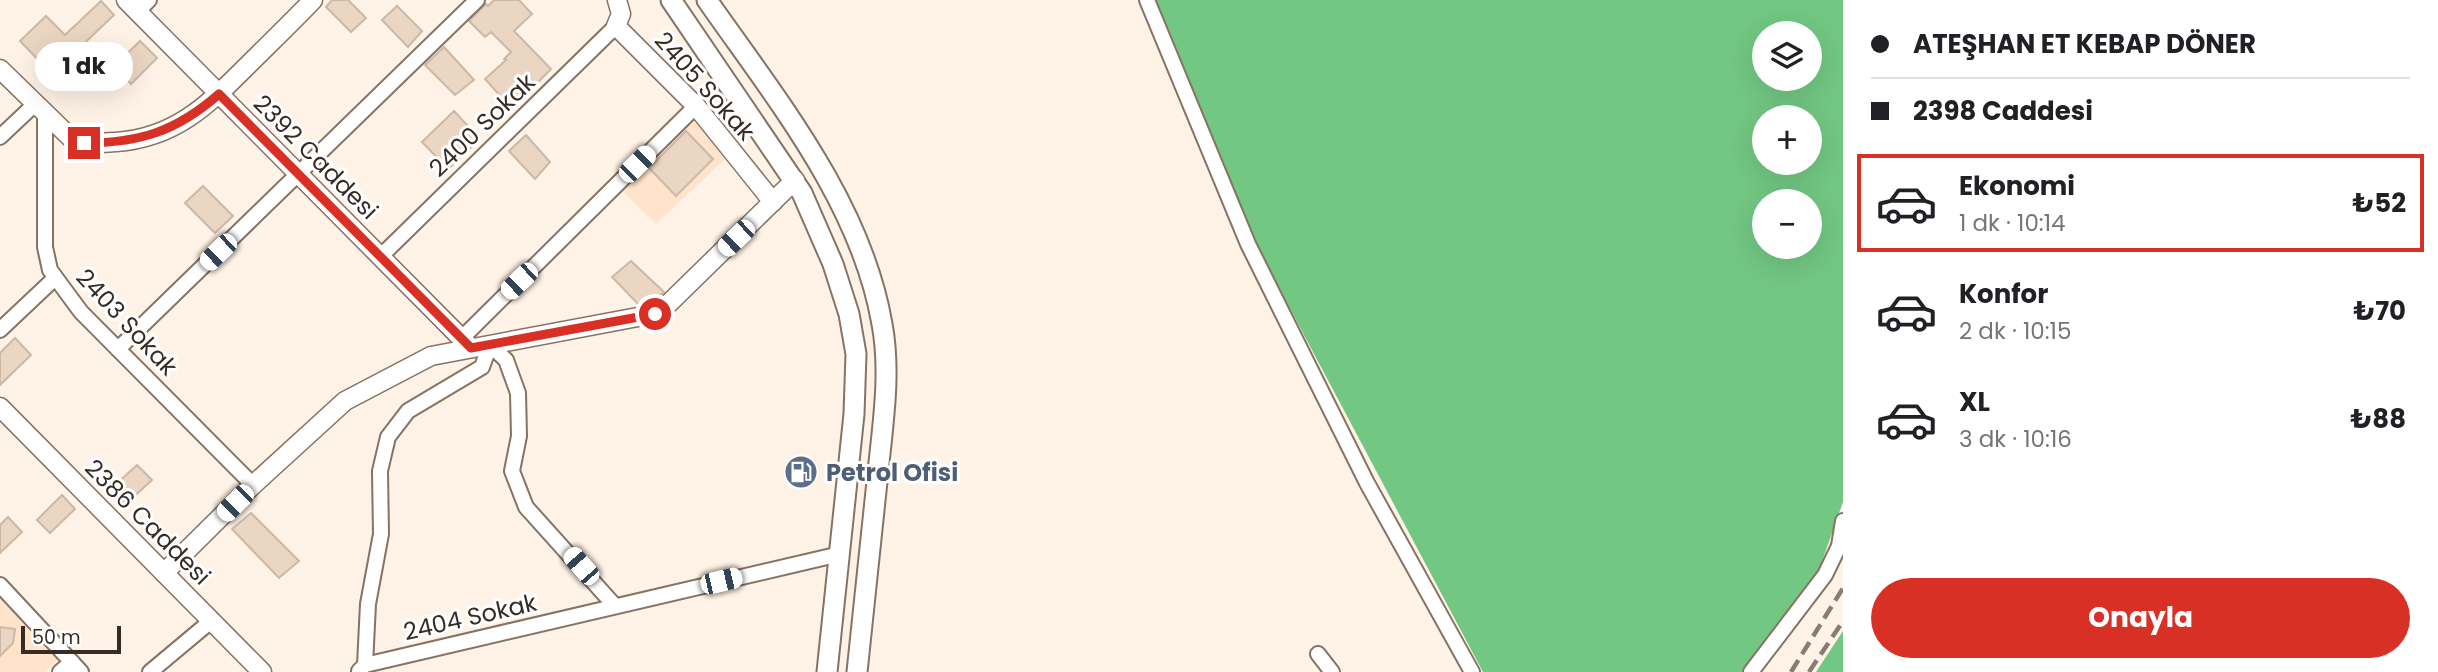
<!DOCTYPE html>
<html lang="tr">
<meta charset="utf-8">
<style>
body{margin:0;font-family:Poppins,sans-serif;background:#f6f6f6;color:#202124;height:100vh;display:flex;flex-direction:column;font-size:26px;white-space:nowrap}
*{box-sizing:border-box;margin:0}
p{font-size:23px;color:#757577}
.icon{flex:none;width:38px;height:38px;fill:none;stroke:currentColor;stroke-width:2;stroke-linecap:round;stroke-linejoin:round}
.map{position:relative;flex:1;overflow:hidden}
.details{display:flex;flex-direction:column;background:#fff;width:595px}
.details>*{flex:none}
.banner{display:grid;align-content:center;height:154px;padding:0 28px;background:#fff}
.buttons{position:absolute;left:1752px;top:21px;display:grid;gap:14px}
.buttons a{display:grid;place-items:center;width:70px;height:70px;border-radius:50%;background:#fff;box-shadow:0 7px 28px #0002;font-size:35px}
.scale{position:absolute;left:21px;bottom:18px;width:100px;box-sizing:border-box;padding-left:7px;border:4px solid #342c25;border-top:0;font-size:19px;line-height:24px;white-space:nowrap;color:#342c25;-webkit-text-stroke:5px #fff;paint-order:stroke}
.end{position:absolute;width:32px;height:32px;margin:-16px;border:9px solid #d93025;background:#fff;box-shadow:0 0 0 4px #fff}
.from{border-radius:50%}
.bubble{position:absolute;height:49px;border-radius:24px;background:#fff;box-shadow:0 7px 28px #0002;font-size:23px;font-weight:700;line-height:49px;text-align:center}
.car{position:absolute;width:21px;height:42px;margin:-21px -10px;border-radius:9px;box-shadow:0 0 5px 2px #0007;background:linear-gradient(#fff 24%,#345 0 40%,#fff 0 76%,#345 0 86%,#fff 0)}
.banner b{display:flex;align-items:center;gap:24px;height:66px;font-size:26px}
.banner b+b{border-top:2px solid #e0e0e0}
.banner i{width:18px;height:18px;background:#202124}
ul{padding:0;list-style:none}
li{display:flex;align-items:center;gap:21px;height:98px;margin:0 14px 10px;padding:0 14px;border:4px solid transparent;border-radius:0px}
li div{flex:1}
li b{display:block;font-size:26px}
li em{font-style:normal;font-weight:700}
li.active{border-color:#d93025}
li>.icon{width:63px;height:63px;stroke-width:1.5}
.primary-button{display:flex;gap:14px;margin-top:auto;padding:14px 28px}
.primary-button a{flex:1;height:80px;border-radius:42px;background:#d93025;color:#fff;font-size:28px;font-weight:700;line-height:80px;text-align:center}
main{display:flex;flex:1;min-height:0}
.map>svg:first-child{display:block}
</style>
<main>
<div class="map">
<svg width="1843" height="672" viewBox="0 0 1843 672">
<rect width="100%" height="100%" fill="#fff2e6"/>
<g fill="#ffe3cb">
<polygon points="697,122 725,159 656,224 620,189 686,125"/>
<polygon points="0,594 60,658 44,672 0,672"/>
</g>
<g fill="#72c782" fill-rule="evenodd">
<path d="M1155,0H1843V502L1816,578L1745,672H1483L1254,241ZM1764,33H1810V79H1764ZM1764,117H1810V163H1764ZM1764,201H1810V247H1764Z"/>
<polygon points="1843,631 1843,672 1816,672"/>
</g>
<g fill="#ebd6c3" stroke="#ccb8a6" stroke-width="2">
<polygon points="332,0 348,0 366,18 351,32 326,7"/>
<polygon points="494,0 519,0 532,14 514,31 551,69 512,109 485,79 506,60 504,59 511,52 491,32 485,37 469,21 486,4 488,6"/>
<polygon points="101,1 114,15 52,74 20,41 46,16 65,35"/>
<polygon points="397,6 422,31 408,47 382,20"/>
<polygon points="140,41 157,58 131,84 114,66"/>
<polygon points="444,47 474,80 455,95 425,65"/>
<polygon points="454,111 480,139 448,169 422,142"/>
<polygon points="686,131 713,159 676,196 649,168"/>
<polygon points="526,135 550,162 535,179 509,151"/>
<polygon points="203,186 233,216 215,233 185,203"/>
<polygon points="631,261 664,292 651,303 639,305 612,277"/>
<polygon points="15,338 31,355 0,385 0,353"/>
<polygon points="137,465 152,480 126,504 111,489"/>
<polygon points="62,495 75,509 50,533 37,520"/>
<polygon points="251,513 299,561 279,578 232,529"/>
<polygon points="8,517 22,532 0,553 0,525"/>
<polygon points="0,627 15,629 13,643 0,656"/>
</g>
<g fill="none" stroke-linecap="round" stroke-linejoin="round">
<defs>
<g id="minor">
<polyline points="1147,0 1248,244 1367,483 1472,672"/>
<polyline points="137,12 149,0"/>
<polyline points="45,114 45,247 50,270 81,312 253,485"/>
<polyline points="0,137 35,104"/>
<polyline points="380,257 616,26"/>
<polyline points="0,330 55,278"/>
<polyline points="461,339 696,106"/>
<polyline points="118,349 477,0"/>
<polyline points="0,585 81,672"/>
<polyline points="1318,654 1332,672"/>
<polyline points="365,665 368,604 381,534 380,471 388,437 408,411 482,367 490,345 506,360 518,393 519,436 512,471 526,507 615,606"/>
<polyline points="359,671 365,665 840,554"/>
<polyline points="60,672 72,662"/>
<polyline points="150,672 211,621"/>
<polyline points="1751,672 1825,575 1839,546 1843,521"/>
</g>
<g id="tertiary">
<polyline points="126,0 471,348"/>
<polyline points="617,0 621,14 616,26 696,106 773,202"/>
<path d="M0,69L73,140C87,144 101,143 116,142C175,138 208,105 248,65C270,43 292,22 313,0"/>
<polyline points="0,407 262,672"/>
<polyline points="164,573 253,485 345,401 431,356 659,313 795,180"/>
</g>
<g id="secondary">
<polyline points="671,0 802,193 833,264 849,314 856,354 854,414 827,672"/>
<path d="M707,0C776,99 861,202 882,324C891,372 883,423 878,472C871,538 864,605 857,672"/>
</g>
</defs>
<use href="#minor" stroke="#867363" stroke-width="18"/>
<use href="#tertiary" stroke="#867363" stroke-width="21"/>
<use href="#secondary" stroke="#867363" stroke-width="23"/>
<use href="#minor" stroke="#fff" stroke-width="14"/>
<use href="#tertiary" stroke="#fff" stroke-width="18"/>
<use href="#secondary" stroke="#fff" stroke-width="19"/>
<g stroke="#877d74" stroke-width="4.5" stroke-dasharray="14 7" stroke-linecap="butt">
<polyline points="1791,672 1843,588"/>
<polyline points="1809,672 1843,621"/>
</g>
</g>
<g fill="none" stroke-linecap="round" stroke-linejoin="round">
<path stroke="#d93025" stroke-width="9" d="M84,143C140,143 177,131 219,94L471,348L655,314"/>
</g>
<defs>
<symbol id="fuel-disc" viewBox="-11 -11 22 22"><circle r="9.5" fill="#5c6f8a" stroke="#fff"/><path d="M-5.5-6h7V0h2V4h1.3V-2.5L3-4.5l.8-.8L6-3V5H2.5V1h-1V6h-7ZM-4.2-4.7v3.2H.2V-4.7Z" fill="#fff"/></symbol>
</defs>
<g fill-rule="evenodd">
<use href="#fuel-disc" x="782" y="453" width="38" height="38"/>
</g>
<g text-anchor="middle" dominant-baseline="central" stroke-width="6" stroke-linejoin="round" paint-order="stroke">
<g font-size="24" fill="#342c25" stroke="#fff">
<text transform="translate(705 86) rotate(48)">2405 Sokak</text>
<text transform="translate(482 125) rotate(-44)">2400 Sokak</text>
<text transform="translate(316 157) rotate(45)">2392 Caddesi</text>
<text transform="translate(127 322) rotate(47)">2403 Sokak</text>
<text transform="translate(148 522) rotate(45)">2386 Caddesi</text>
<text transform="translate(470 617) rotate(-13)">2404 Sokak</text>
</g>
<g font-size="24" font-weight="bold" fill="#4e5e75" stroke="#fff" text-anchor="start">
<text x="826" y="472">Petrol Ofisi</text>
</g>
</g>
</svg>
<div class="buttons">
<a><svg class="icon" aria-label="layers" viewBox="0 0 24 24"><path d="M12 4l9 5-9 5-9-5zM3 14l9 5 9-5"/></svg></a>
<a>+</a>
<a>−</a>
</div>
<div class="scale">50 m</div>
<i class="end from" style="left:655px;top:314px"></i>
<i class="end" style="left:84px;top:143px"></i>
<div class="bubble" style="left:35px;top:42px;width:98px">1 dk</div>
<i class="car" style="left:637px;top:164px;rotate:45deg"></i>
<i class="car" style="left:736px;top:238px;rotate:226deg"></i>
<i class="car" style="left:218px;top:252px;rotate:226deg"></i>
<i class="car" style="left:519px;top:281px;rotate:226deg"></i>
<i class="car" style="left:235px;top:503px;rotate:225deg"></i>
<i class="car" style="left:581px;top:566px;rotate:319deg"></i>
<i class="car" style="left:721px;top:581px;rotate:77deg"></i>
</div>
<section class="details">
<div class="banner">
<b><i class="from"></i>ATEŞHAN ET KEBAP DÖNER</b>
<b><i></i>2398 Caddesi</b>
</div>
<ul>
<li class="active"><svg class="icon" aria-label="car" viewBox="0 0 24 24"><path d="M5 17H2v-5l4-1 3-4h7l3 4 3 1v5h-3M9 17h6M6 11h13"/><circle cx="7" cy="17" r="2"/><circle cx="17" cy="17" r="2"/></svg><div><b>Ekonomi</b><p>1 dk · 10:14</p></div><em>₺52</em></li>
<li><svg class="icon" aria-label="car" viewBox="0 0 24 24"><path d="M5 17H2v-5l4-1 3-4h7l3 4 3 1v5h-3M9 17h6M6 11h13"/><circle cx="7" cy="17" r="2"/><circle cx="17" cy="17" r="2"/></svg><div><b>Konfor</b><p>2 dk · 10:15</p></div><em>₺70</em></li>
<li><svg class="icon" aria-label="car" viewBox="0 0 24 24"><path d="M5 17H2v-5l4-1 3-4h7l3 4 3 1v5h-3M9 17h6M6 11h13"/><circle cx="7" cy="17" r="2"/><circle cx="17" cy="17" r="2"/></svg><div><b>XL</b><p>3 dk · 10:16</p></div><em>₺88</em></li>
</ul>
<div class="primary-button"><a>Onayla</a></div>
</section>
</main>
